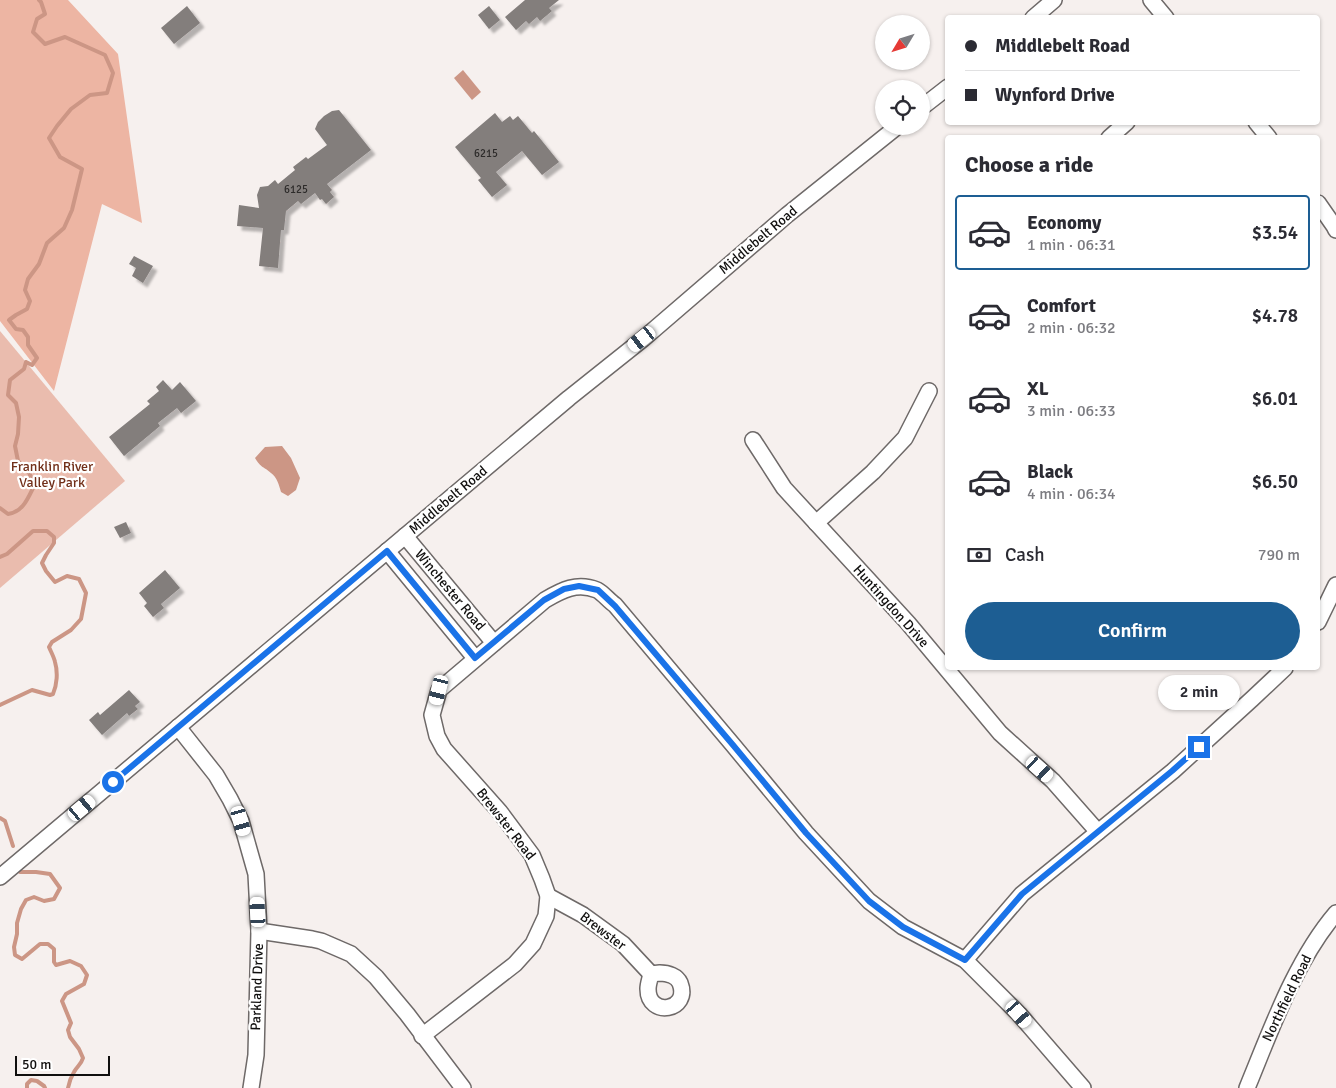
<!DOCTYPE html>
<meta charset="utf-8">
<style>
body{margin:0;font-family:Signika,sans-serif;background:#f7f7f7;color:#2b2b33;height:100vh;display:flex;flex-direction:column;font-size:19px;white-space:nowrap}
*{box-sizing:border-box;margin:0}
p{font-size:16px;color:#7c7c81}
.icon{flex:none;width:28px;height:28px;fill:none;stroke:currentColor;stroke-width:2;stroke-linecap:round;stroke-linejoin:round}
.map{position:relative;flex:1;overflow:hidden}
.drawer{position:absolute;left:945px;top:135px;width:375px;height:535px;display:flex;flex-direction:column;background:#fff;border-radius:5px;box-shadow:0 1px 4px #0004}
.drawer>*{flex:none}
.guide{position:absolute;left:945px;top:15px;width:375px;height:110px;border-radius:5px;box-shadow:0 1px 4px #0004;display:grid;align-content:center;height:110px;padding:0 20px;background:#fff}
.needle{width:32px;rotate:232deg}
.controls{position:absolute;left:875px;top:15px;display:grid;gap:10px}
.controls a{display:grid;place-items:center;width:55px;height:55px;border-radius:50%;background:#fff;box-shadow:0 1px 4px #0004;font-size:25px}
.scale{position:absolute;left:15px;bottom:12px;width:95px;box-sizing:border-box;padding-left:5px;border:2px solid #100f0e;border-top:0;font-size:14px;line-height:18px;white-space:nowrap;color:#100f0e;-webkit-text-stroke:4px #fff;paint-order:stroke}
.end{position:absolute;width:22px;height:22px;margin:-11px;border:6px solid #1a73e8;background:#fff;box-shadow:0 0 0 2px #fff}
.from{border-radius:50%}
.bubble{position:absolute;height:35px;border-radius:18px;background:#fff;box-shadow:0 1px 4px #0004;font-size:16px;font-weight:600;line-height:35px;text-align:center}
.car{position:absolute;width:15px;height:30px;margin:-15px -8px;border-radius:6px;box-shadow:0 0 4px 1px #0007;background:linear-gradient(#fff 24%,#345 0 40%,#fff 0 76%,#345 0 86%,#fff 0)}
.guide b{display:flex;align-items:center;gap:18px;height:48px;font-size:19px}
.guide b+b{border-top:1px solid #e1e1e2}
.guide i{width:12px;height:12px;background:#2b2b33}
ul{padding:0;list-style:none}
li{display:flex;align-items:center;gap:15px;height:75px;margin:0 10px 8px;padding:0 10px;border:2px solid transparent;border-radius:5px}
li div{flex:1}
li b{display:block;font-size:19px}
li em{font-style:normal;font-weight:600}
li.on{border-color:#1d5e93}
li>.icon{width:45px;height:45px;stroke-width:1.5}
h2{padding:0 20px;font-size:22px;line-height:60px}
.pay{display:flex;align-items:center;gap:12px;height:55px;padding:0 20px;font-size:19px}
.pay p{margin-inline-start:auto}
.primary-button{display:flex;gap:10px;margin-top:auto;padding:10px 20px}
.primary-button a{flex:1;height:58px;border-radius:30px;background:#1d5e93;color:#fff;font-size:20px;font-weight:600;line-height:58px;text-align:center}
.map>svg:first-child{display:block}
</style>
<div class="map">
<svg width="1336" height="1088" viewBox="0 0 1336 1088">
<defs>
<filter id="shadow"><feDropShadow dx="4.5" dy="4.5" stdDeviation="1" flood-color="#0004"/></filter>
</defs>
<rect width="100%" height="100%" fill="#f6f0ee"/>
<polygon fill="#eabcae" points="0,331 125,481 0,588"/>
<polygon fill="#edb5a3" points="0,0 68,0 118,54 142,223 102,204 54,391 0,321"/>
<g fill="#cc9685">
<polygon points="463,70 481,92 472,100 454,78"/>
<path d="M282,446L291,458L300,478L296,490L288,496L281,492C279,485 277,477 271,473C263,466 261,468 255,458L265,447Z"/>
</g>
<g fill="none" stroke-linecap="round" stroke-linejoin="round">
<g stroke="#cc9685" stroke-width="4">
<path d="M0,508L8,514C23,512 28,498 34,486L29,472L18,461L15,446L18,434L19,417L16,403L8,395L10,380L24,369L26,362L32,365L37,358L28,345V337L23,330L16,329L9,320L16,315L27,309L30,301L25,290L28,279L39,264L47,243L64,228L72,210L82,169L60,157L49,138L57,126L71,109L90,95L107,93L113,73L105,55L65,37L45,44L33,32L37,19L45,14L41,2L39,0"/>
<path d="M0,557L7,554L33,531H47L54,537V543L46,555L42,563L46,571L55,582L67,576L79,579L86,593L81,619L71,630L52,642L49,647C51,652 54,657 55,662C58,672 57,685 53,694L50,695L32,690L0,705"/>
<polyline points="0,818 5,821 13,846"/>
<path d="M20,872H36L50,874L60,888L54,899L44,901L34,897L26,900L21,909L17,923V934L14,947L15,955L22,959L40,944H48L54,949V962L56,965L70,961L81,966L87,975L84,984L66,994L62,1001L71,1023L68,1030L70,1037L79,1049L83,1058C81,1065 77,1066 74,1072C71,1077 69,1082 68,1088"/>
<polyline points="27,1088 27,1084 31,1080 37,1081 44,1086 45,1088"/>
</g>
</g>
<g fill="#837e7c" filter="url(#shadow)">
<polygon points="525,0 559,0 549,8 552,11 540,21 537,17 529,24 526,21 516,30 505,17"/>
<polygon points="187,6 200,23 174,44 161,28"/>
<polygon points="489,6 500,20 489,29 478,15"/>
<polygon points="339,110 371,150 327,184 332,190 330,192 334,197 326,204 322,199 320,200 315,193 301,204 298,201 286,211 284,230 281,230 278,268 259,266 263,228 237,226 239,205 259,208 257,195 260,187 268,186 275,180 278,184 295,170 293,167 306,157 308,159 327,145 315,129 318,122 324,116 332,111"/>
<polygon points="495,113 502,122 510,116 513,120 518,116 532,133 534,131 559,162 542,175 522,151 496,172 507,185 492,197 478,180 481,178 455,147"/>
<polygon points="134,256 153,266 143,283 132,276 136,268 129,264"/>
<polygon points="163,380 172,390 180,382 196,401 181,413 177,408 158,423 160,426 124,456 109,437 150,404 147,401 159,391 156,387"/>
<polygon points="126,522 131,533 120,538 114,527"/>
<polygon points="165,570 180,588 161,604 164,608 153,617 144,606 147,603 139,593"/>
<polygon points="129,690 140,702 135,706 138,709 129,716 127,713 102,735 89,720 98,712 100,715"/>
</g>
<g fill="none" stroke-linecap="round" stroke-linejoin="round">
<defs>
<g id="minor">
<polyline points="1151,0 1166,18"/>
<polyline points="1033,18 1054,0"/>
<polyline points="921,108 948,87"/>
<polyline points="1256,122 1269,138"/>
<polyline points="1109,138 1127,122"/>
<polyline points="1318,203 1334,226 1336,230"/>
<polyline points="753,440 784,488 908,623 1000,733 1053,781 1098,832"/>
<polyline points="816,523 873,472 905,438 929,391"/>
<polyline points="405,536 494,643"/>
<polyline points="387,551 475,658"/>
<polyline points="1318,622 1336,585"/>
<polyline points="178,727 216,775 230,799 241,821 256,874 259,931 256,1055 251,1088"/>
<polyline points="0,877 569,398 643,339 787,215 898,126"/>
<polyline points="548,896 583,915 623,944 651,974"/>
<polyline points="259,931 312,939 321,941 351,954 376,977 407,1014 463,1088"/>
<polyline points="965,960 1022,894 1173,771 1252,699 1285,668"/>
<path d="M660,973C668,973 677,976 680,983C691,1011 648,1018 648,989C648,984 650,979 651,974Z"/>
<path d="M422,1036L515,964L533,944L546,916L548,896L542,879L532,855L500,812L444,749L437,736L432,715L439,690L545,600C562,590 577,582 597,590C603,593 609,601 615,605L733,745L806,833L869,901L903,927L965,960L1019,1014L1083,1088"/>
<path d="M1247,1088C1271,1030 1295,961 1336,913"/>
</g>
</defs>
<use href="#minor" stroke="#6e6968" stroke-width="18"/>
<use href="#minor" stroke="#fff" stroke-width="15"/>
</g>
<g fill="none" stroke-linecap="round" stroke-linejoin="round">
<polyline stroke="#1a73e8" stroke-width="6" points="113,782 387,551 475,658 544,600 564,589 579,586 598,590 615,606 733,745 806,833 869,901 903,927 965,960 1022,894 1172,771 1199,747"/>
</g>
<g text-anchor="middle" dominant-baseline="central" stroke-width="4.5" stroke-linejoin="round" paint-order="stroke">
<g font-size="11" fill="#2d2b2a">
<text x="486" y="153">6215</text>
<text x="296" y="189">6125</text>
</g>
<g font-size="14" fill="#100f0e" stroke="#fff">
<text transform="translate(758 240) rotate(-40)">Middlebelt Road</text>
<text transform="translate(448 500) rotate(-40)">Middlebelt Road</text>
<text transform="translate(450 590) rotate(50)">Winchester Road</text>
<text transform="translate(891 606) rotate(48)">Huntingdon Drive</text>
<text transform="translate(506 824) rotate(52)">Brewster Road</text>
<text transform="translate(603 931) rotate(37)">Brewster</text>
<text transform="translate(257 987) rotate(-88)">Parkland Drive</text>
<text transform="translate(1287 998) rotate(-64)">Northfield Road</text>
</g>
<g font-size="14" fill="#712f19" stroke="#fff">
<text x="52" y="466">Franklin River<tspan x="52" dy="16">Valley Park</tspan></text>
</g>
</g>
</svg>
<div class="controls">
<a><svg class="needle" viewBox="-14 -14 28 28"><path d="M0-13l5 13h-10z" fill="#e53935"/><path d="M0 13l5-13h-10z" fill="#7c7c81"/></svg></a>
<a><svg class="icon" aria-label="locate" viewBox="0 0 24 24"><circle cx="12" cy="12" r="6"/><path d="M12 2v4M12 18v4M2 12h4M18 12h4"/></svg></a>
</div>
<div class="scale">50 m</div>
<i class="end from" style="left:113px;top:782px"></i>
<i class="end" style="left:1199px;top:747px"></i>
<div class="bubble" style="left:1158px;top:675px;width:82px">2 min</div>
<i class="car" style="left:642px;top:339px;rotate:232deg"></i>
<i class="car" style="left:439px;top:690px;rotate:194deg"></i>
<i class="car" style="left:1040px;top:769px;rotate:132deg"></i>
<i class="car" style="left:82px;top:808px;rotate:50deg"></i>
<i class="car" style="left:241px;top:821px;rotate:164deg"></i>
<i class="car" style="left:258px;top:912px;rotate:357deg"></i>
<i class="car" style="left:1019px;top:1014px;rotate:139deg"></i>
<div class="guide">
<b><i class="from"></i>Middlebelt Road</b>
<b><i></i>Wynford Drive</b>
</div>
<section class="drawer">
<h2>Choose a ride</h2>
<ul>
<li class="on"><svg class="icon" aria-label="car" viewBox="0 0 24 24"><path d="M5 17H2v-5l4-1 3-4h7l3 4 3 1v5h-3M9 17h6M6 11h13"/><circle cx="7" cy="17" r="2"/><circle cx="17" cy="17" r="2"/></svg><div><b>Economy</b><p>1 min · 06:31</p></div><em>$3.54</em></li>
<li><svg class="icon" aria-label="car" viewBox="0 0 24 24"><path d="M5 17H2v-5l4-1 3-4h7l3 4 3 1v5h-3M9 17h6M6 11h13"/><circle cx="7" cy="17" r="2"/><circle cx="17" cy="17" r="2"/></svg><div><b>Comfort</b><p>2 min · 06:32</p></div><em>$4.78</em></li>
<li><svg class="icon" aria-label="car" viewBox="0 0 24 24"><path d="M5 17H2v-5l4-1 3-4h7l3 4 3 1v5h-3M9 17h6M6 11h13"/><circle cx="7" cy="17" r="2"/><circle cx="17" cy="17" r="2"/></svg><div><b>XL</b><p>3 min · 06:33</p></div><em>$6.01</em></li>
<li><svg class="icon" aria-label="car" viewBox="0 0 24 24"><path d="M5 17H2v-5l4-1 3-4h7l3 4 3 1v5h-3M9 17h6M6 11h13"/><circle cx="7" cy="17" r="2"/><circle cx="17" cy="17" r="2"/></svg><div><b>Black</b><p>4 min · 06:34</p></div><em>$6.50</em></li>
</ul>
<div class="pay"><svg class="icon" aria-label="cash" viewBox="0 0 24 24"><path d="M3 7h18v10H3z"/><circle cx="12" cy="12" r="2"/></svg>Cash<p>790 m</p></div>
<div class="primary-button"><a>Confirm</a></div>
</section>
</div>
